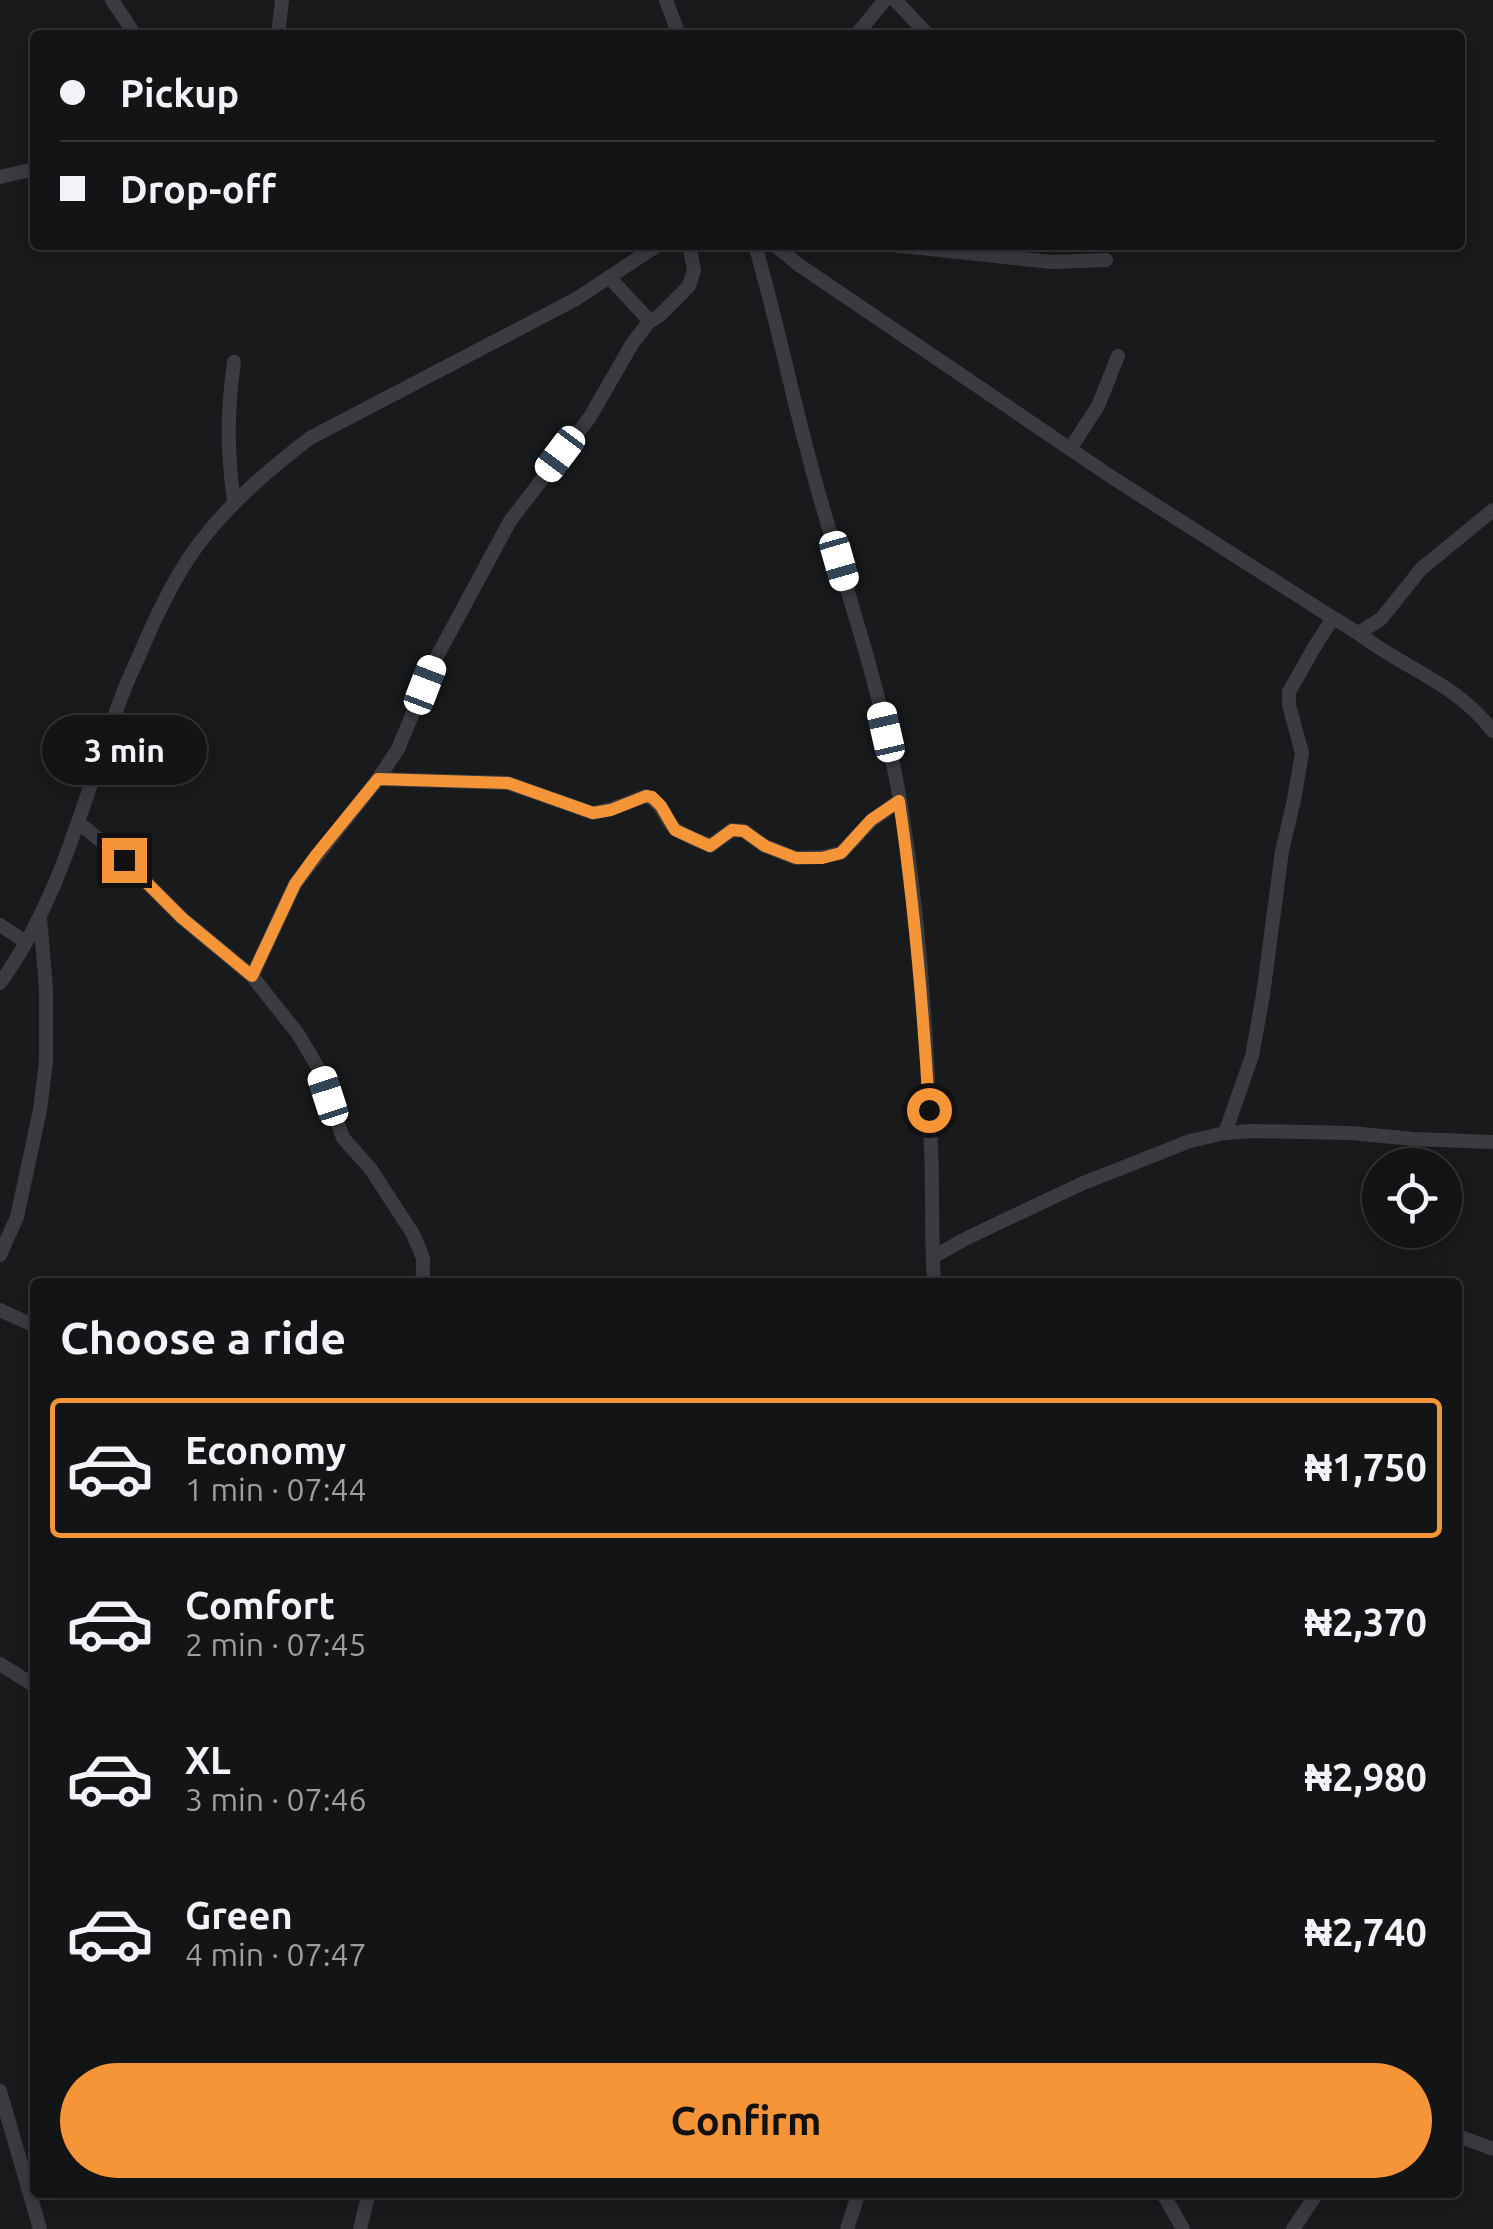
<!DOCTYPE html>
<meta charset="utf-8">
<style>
body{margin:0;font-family:Ubuntu,sans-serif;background:#1c1d1e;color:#f1f3f6;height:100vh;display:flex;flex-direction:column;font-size:38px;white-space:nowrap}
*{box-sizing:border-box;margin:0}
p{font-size:32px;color:#9d9ea0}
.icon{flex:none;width:55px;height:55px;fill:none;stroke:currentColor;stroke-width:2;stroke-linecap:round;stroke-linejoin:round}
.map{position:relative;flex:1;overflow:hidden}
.sheet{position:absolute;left:30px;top:1278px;width:1432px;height:920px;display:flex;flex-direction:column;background:#131415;border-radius:10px;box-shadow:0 5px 25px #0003,0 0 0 2px #323334}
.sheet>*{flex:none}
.guide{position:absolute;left:30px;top:30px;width:1435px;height:220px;border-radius:10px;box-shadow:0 5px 25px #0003,0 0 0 2px #323334;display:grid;align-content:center;height:220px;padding:0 30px;background:#131415}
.buttons{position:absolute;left:1362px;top:1148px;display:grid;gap:20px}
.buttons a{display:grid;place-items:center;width:100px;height:100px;border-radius:50%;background:#131415;box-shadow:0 5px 25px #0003,0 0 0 2px #323334;font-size:50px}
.end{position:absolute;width:45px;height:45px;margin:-22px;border:12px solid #f59538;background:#111;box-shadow:0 0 0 5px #111}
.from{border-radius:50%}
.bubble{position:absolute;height:70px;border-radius:35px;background:#131415;box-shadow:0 5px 25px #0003,0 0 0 2px #323334;font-size:32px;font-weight:700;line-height:70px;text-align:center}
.car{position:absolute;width:30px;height:60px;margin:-30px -15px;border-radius:12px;box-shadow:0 0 8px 2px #0007;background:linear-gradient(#fff 24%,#345 0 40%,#fff 0 76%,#345 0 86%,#fff 0)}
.guide b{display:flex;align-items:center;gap:35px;height:95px;font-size:38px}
.guide b+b{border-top:2px solid #323334}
.guide i{width:25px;height:25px;background:#f1f3f6}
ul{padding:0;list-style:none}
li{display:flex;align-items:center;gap:30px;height:140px;margin:0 20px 15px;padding:0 10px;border:5px solid transparent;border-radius:10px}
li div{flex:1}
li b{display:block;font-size:38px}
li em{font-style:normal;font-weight:700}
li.active{border-color:#f59538}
li>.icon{width:90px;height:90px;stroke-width:1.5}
h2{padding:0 30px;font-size:45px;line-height:120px}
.action{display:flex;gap:20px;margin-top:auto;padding:20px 30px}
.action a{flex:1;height:115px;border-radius:60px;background:#f59538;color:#111;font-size:40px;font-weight:700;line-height:115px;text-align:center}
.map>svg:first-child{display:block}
</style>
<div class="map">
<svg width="1493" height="2229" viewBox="0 0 1493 2229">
<rect width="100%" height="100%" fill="#191a1c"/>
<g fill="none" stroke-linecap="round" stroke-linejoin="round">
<g stroke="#3a3c41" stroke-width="14">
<polyline points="112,0 135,35"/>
<polyline points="666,0 679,35"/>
<polyline points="895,0 928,35"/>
<polyline points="278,35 282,0"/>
<polyline points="856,35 885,0"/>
<polyline points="0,177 35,169"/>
<path d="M755,245C779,327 795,412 819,494C844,583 875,672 893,763C918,889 926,1019 931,1147C933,1192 931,1237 934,1282"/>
<path d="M775,245L799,265L1113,478L1333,618C1352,628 1368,641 1386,652C1429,679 1460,690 1493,731"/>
<polyline points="892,245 1052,262 1106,260"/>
<polyline points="609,277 646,317 648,323"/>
<path d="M234,362C227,412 227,451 234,501"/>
<polyline points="1070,449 1098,406 1118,356"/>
<polyline points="1360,632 1381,619 1421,569 1493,510"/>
<path d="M378,779L508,783L593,813L611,809L646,796C662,802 663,815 673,827C679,834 701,841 710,846L732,830L744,831L765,846L796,858L822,857L841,853L871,821L899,801"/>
<polyline points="79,823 124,860 182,918 252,976 298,1034 320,1071 343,1138 370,1168 413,1234 423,1258 423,1275 420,1282"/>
<polyline points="0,925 26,942"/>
<polyline points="252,976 295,884 378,779 398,749 435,660 510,521 590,417 632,344 648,323 660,315 689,286 694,270 689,245"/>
<path d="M0,983C62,898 84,795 121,698C128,679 137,661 145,642C159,610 175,577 195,549C227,505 267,471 310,438L576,299L658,245"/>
<polyline points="1225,1133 1252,1056 1263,995 1282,851 1294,800 1302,753 1289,705 1289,692 1315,646 1333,618"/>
<polyline points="0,1255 17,1217 40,1110 46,1062 46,988 40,917"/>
<polyline points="933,1257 967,1238 1081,1184 1190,1141 1225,1133 1252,1131 1350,1133 1414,1139 1493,1142"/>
<polyline points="0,1310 35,1326"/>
<polyline points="0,1664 35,1686"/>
<polyline points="0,2091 40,2229"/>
<polyline points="1458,2136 1493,2149"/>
<polyline points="1162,2192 1183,2229"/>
<polyline points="360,2229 369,2192"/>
<polyline points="847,2229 859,2192"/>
<polyline points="1293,2229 1318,2192"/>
</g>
</g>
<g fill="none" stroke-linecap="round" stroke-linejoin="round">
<path stroke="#f59538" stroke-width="12" d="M124,860L182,918L252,976L295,884L316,855L378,779L508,783L593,813L611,810L646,796L652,797L661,806L675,830L710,846L732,830L744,831L765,846L796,858H822L841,853L871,820L899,801C914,904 923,1006 929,1110"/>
</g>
</svg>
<div class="buttons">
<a><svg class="icon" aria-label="locate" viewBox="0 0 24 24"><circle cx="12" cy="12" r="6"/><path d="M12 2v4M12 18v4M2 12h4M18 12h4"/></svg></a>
</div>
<i class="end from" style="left:929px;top:1110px"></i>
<i class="end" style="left:124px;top:860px"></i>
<div class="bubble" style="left:42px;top:715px;width:165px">3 min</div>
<i class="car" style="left:560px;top:454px;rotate:217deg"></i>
<i class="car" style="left:839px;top:561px;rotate:164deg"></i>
<i class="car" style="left:425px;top:685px;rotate:21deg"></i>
<i class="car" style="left:886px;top:732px;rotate:347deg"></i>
<i class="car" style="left:328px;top:1096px;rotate:342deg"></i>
<div class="guide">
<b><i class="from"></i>Pickup</b>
<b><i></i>Drop-off</b>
</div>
<section class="sheet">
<h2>Choose a ride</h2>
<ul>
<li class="active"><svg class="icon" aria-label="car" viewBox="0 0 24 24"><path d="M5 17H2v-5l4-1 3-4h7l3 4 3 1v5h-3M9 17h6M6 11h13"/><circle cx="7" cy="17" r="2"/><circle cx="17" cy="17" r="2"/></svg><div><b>Economy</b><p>1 min · 07:44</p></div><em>₦1,750</em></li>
<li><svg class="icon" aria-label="car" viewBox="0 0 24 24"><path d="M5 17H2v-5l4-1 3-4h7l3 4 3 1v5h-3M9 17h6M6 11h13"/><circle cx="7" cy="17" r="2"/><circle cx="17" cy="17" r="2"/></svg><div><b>Comfort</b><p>2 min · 07:45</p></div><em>₦2,370</em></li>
<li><svg class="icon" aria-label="car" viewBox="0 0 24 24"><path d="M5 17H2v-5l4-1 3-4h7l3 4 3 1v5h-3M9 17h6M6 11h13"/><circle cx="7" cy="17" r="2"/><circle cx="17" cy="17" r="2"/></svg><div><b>XL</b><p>3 min · 07:46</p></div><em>₦2,980</em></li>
<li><svg class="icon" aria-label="car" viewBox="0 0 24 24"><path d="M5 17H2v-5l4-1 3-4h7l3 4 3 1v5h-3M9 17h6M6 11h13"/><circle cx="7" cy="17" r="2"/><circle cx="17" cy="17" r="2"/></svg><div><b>Green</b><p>4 min · 07:47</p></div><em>₦2,740</em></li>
</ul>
<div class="action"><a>Confirm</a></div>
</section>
</div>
